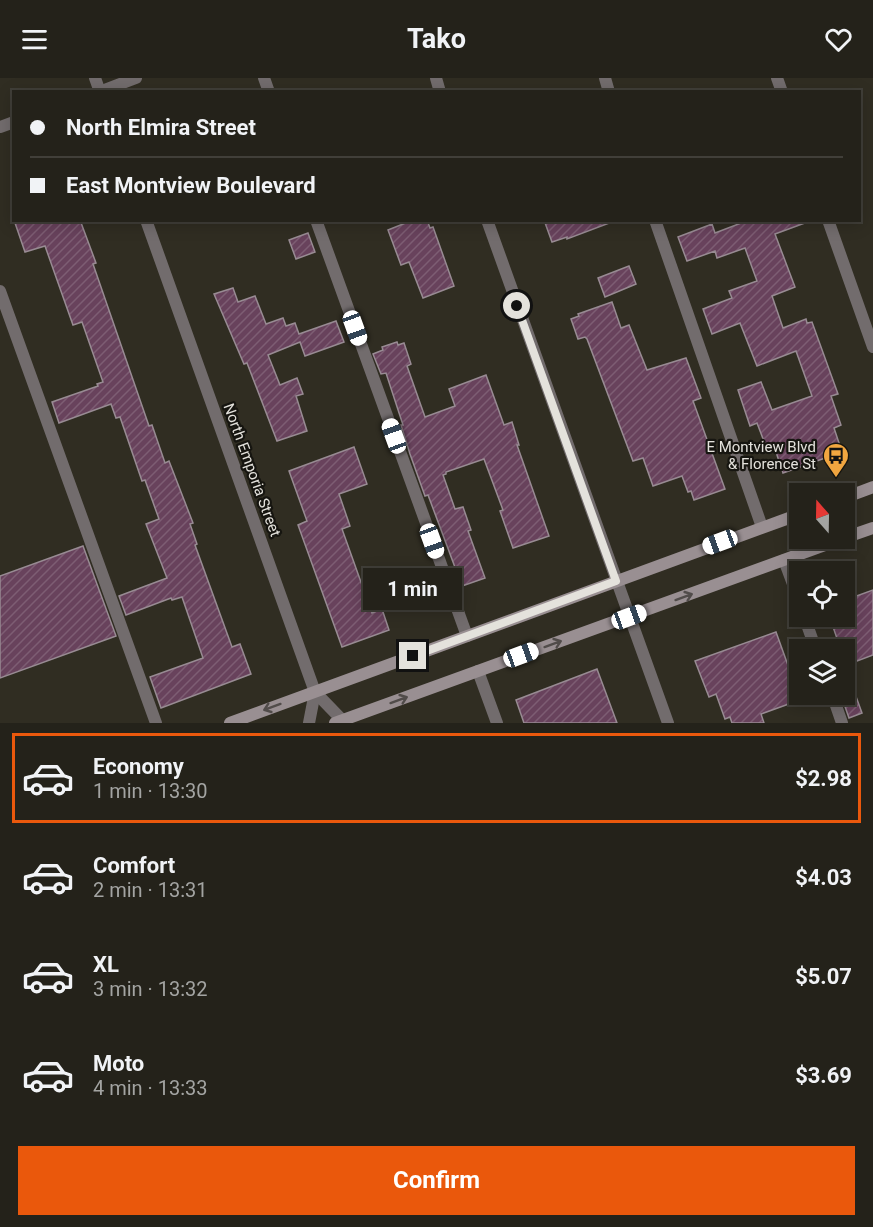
<!DOCTYPE html>
<meta charset="utf-8">
<style>
body{margin:0;font-family:Roboto,sans-serif;background:#2c2a23;color:#f1f3f6;height:100vh;display:flex;flex-direction:column;font-size:22px;white-space:nowrap}
*{box-sizing:border-box;margin:0}
p{font-size:20px;color:#a3a4a2}
.icon{flex:none;width:33px;height:33px;fill:none;stroke:currentColor;stroke-width:2;stroke-linecap:round;stroke-linejoin:round}
.map{position:relative;height:645px;overflow:hidden}
.details{display:flex;flex-direction:column;background:#24221a;flex:1}
.details>*{flex:none}
.hud{position:absolute;left:12px;top:12px;width:849px;height:132px;border-radius:0px;box-shadow:0 3px 15px #0003,0 0 0 2px #413f39;display:grid;align-content:center;height:132px;padding:0 18px;background:#24221a}
.needle{width:39px;rotate:340deg}
.fabs{position:absolute;left:789px;top:405px;display:grid;gap:12px}
.fabs a{display:grid;place-items:center;width:66px;height:66px;border-radius:0px;background:#24221a;box-shadow:0 3px 15px #0003,0 0 0 2px #413f39;font-size:30px}
.end{position:absolute;width:27px;height:27px;margin:-14px;border:8px solid #e4e2dc;background:#111;box-shadow:0 0 0 3px #111}
.from{border-radius:50%}
.bubble{position:absolute;height:42px;border-radius:0px;background:#24221a;box-shadow:0 3px 15px #0003,0 0 0 2px #413f39;font-size:20px;font-weight:700;line-height:42px;text-align:center}
.car{position:absolute;width:18px;height:36px;margin:-18px -9px;border-radius:8px;box-shadow:0 0 4px 2px #0007;background:linear-gradient(#fff 24%,#345 0 40%,#fff 0 76%,#345 0 86%,#fff 0)}
.hud b{display:flex;align-items:center;gap:21px;height:57px;font-size:22px}
.hud b+b{border-top:2px solid #413f39}
.hud i{width:15px;height:15px;background:#f1f3f6}
ul{padding:10px 0 0;list-style:none}
li{display:flex;align-items:center;gap:18px;height:90px;margin:0 12px 9px;padding:0 6px;border:3px solid transparent;border-radius:0px}
li div{flex:1}
li b{display:block;font-size:22px}
li em{font-style:normal;font-weight:700}
li.selected{border-color:#ea580c}
li>.icon{width:54px;height:54px;stroke-width:1.5}
.cta{display:flex;gap:12px;margin-top:auto;padding:12px 18px}
.cta a{flex:1;height:69px;border-radius:0px;background:#ea580c;color:#fff;font-size:24px;font-weight:700;line-height:69px;text-align:center}
header{display:flex;justify-content:space-between;align-items:center;height:78px;padding:0 18px;background:#24221a;font-size:27px;font-weight:700}
.map>svg:first-child{display:block}
</style>
<header><svg class="icon" aria-label="menu" viewBox="0 0 24 24"><path d="M4 6h16M4 12h16M4 18h16"/></svg>Tako<svg class="icon" aria-label="heart" viewBox="0 0 24 24"><path d="M12 20l-8-8c-3-5 5-10 8-4 3-6 11-1 8 4z"/></svg></header>
<div class="map">
<svg width="873" height="645" viewBox="0 0 873 645">
<defs>
<pattern id="building-hatch" width="6" height="6" patternUnits="userSpaceOnUse" patternTransform="scale(1.5)"><rect width="6" height="6" fill="#68425c"/><path d="M-1 1l2-2M0 6l6-6M5 7l2-2" fill="none" stroke="#7d5d73"/></pattern>
</defs>
<rect width="100%" height="100%" fill="#302d22"/>
<g fill="url(#building-hatch)" stroke="#988b93" stroke-width="1.5">
<polygon points="14,142 80,142 96,185 93,186 149,348 152,347 165,385 169,383 193,445 190,446 197,466 195,467 232,569 240,566 251,596 161,630 150,599 203,580 182,519 172,522 171,520 126,537 119,518 167,500 146,446 159,441 145,402 142,403 120,339 116,340 111,326 59,345 52,324 98,308 97,306 103,304 82,244 73,247 45,168 25,174"/>
<polygon points="413,142 427,142 430,150 433,149 454,208 423,220 409,184 401,187 388,152"/>
<polygon points="544,142 612,142 612,144 567,161 567,159 552,164"/>
<polygon points="749,142 805,142 805,145 775,156 795,209 772,218 783,250 806,241 807,245 812,244 838,316 831,318 841,347 834,350 842,374 783,395 775,371 768,374 757,345 750,348 738,312 761,304 772,332 812,318 796,273 757,288 740,245 712,256 703,231 732,220 729,213 757,203 745,170 717,180 715,173 687,183 678,159 712,146 715,155"/>
<polygon points="308,155 315,174 296,181 289,162"/>
<polygon points="629,188 636,206 605,219 598,200"/>
<polygon points="233,210 238,224 255,218 266,246 283,240 286,248 295,245 299,256 336,243 344,264 305,278 300,264 268,277 280,307 297,300 303,316 296,318 307,353 277,363 247,285 244,286 214,216"/>
<polygon points="612,224 621,250 629,247 647,292 686,280 701,320 693,323 725,411 694,422 691,413 688,414 682,398 653,408 643,380 633,383 587,261 585,259 578,261 571,241 579,238 578,236"/>
<polygon points="397,264 398,267 404,265 411,286 407,288 425,339 455,328 449,311 486,297 504,347 512,344 519,367 517,367 549,458 513,470 500,433 503,432 484,381 446,394 446,396 443,397 455,431 463,429 471,452 468,453 485,500 462,508 428,417 425,418 410,376 401,347 403,347 386,295 381,296 373,276 383,272 382,269"/>
<polygon points="354,369 367,406 339,416 350,448 342,451 372,535 382,531 389,552 342,569 298,447 307,443 289,393"/>
<polygon points="83,468 116,558 0,600 0,498"/>
<polygon points="873,512 873,577 849,586 844,572 841,572 832,546 834,545 831,538 844,538 844,531 854,528 851,520"/>
<polygon points="776,554 794,604 800,602 800,622 761,636 764,645 732,645 730,639 725,641 716,616 709,619 695,583"/>
<polygon points="597,591 617,645 524,645 516,622"/>
<polygon points="854,613 862,635 849,640 841,617"/>
</g>
<g fill="none" stroke-linecap="round" stroke-linejoin="round">
<g stroke="#726c6d" stroke-width="12">
<polyline points="264,0 269,14"/>
<polyline points="605,0 609,14"/>
<polyline points="316,142 467,558"/>
<polyline points="655,142 762,449"/>
<polyline points="0,213 156,645"/>
<polyline points="784,482 800,525"/>
<polyline points="804,538 816,572"/>
<polyline points="478,593 497,645"/>
<polyline points="832,616 842,645"/>
</g>
<g stroke="#726c6d" stroke-width="12">
<polyline points="95,0 100,14"/>
<polyline points="436,0 440,14"/>
<polyline points="777,0 782,14"/>
<polyline points="99,14 136,0"/>
<polyline points="0,49 14,44"/>
<polyline points="146,142 315,614"/>
<polyline points="487,142 668,645"/>
<polyline points="828,142 873,269"/>
</g>
<g stroke="#726c6d" stroke-width="12">
<polyline points="315,614 345,645"/>
<polyline points="309,645 315,614"/>
</g>
<g stroke="#998f92" stroke-width="12">
<polyline points="844,420 873,409"/>
<polyline points="844,460 873,450"/>
<polyline points="230,645 800,436"/>
<polyline points="335,645 844,460"/>
</g>
</g>
<defs><path id="oneway-shaft" d="M-6 0H5M1.5-3L5.5 0L1.5 3" fill="none" stroke-width="1.6" stroke-linecap="round" stroke-linejoin="round" transform="scale(1.5)"/></defs>
<g stroke="#514c4a">
<use href="#oneway-shaft" transform="translate(684 519) rotate(-20)"/>
<use href="#oneway-shaft" transform="translate(553 566) rotate(-20)"/>
<use href="#oneway-shaft" transform="translate(399 622) rotate(-20)"/>
<use href="#oneway-shaft" transform="translate(272 629) rotate(160)"/>
</g>
<g fill="none" stroke-linecap="round" stroke-linejoin="round">
<polyline stroke="#e4e2dc" stroke-width="8" points="413,578 616,503 517,228"/>
</g>
<defs>
<symbol id="bus-pin" viewBox="-11 -11 22 30"><path d="M0 17L-7.5 6A9.5 9.5 0 1 1 7.5 6Z" fill="#f1a640" stroke="#161510"/><path d="M-5-6H5V4H4V6H2V4H-2V6H-4V4H-5ZM-3.5-4V0h7V-4ZM-3.5 1.2v1.5H-2V1.2ZM2 1.2v1.5H3.5V1.2Z" fill="#111"/></symbol>
</defs>
<g fill-rule="evenodd">
<use href="#bus-pin" x="821" y="363" width="30" height="40"/>
</g>
<g text-anchor="middle" dominant-baseline="central" stroke-width="4.5" stroke-linejoin="round" paint-order="stroke">
<g font-size="15" fill="#e4e2dc" stroke="#161510" text-anchor="end">
<text x="816" y="369">E Montview Blvd<tspan x="816" dy="17">&amp; Florence St</tspan></text>
</g>
<g font-size="15" fill="#e4e2dc" stroke="#161510">
<text transform="translate(252 392) rotate(70)">North Emporia Street</text>
</g>
</g>
</svg>
<div class="fabs">
<a><svg class="needle" viewBox="-14 -14 28 28"><path d="M0-13l5 13h-10z" fill="#e53935"/><path d="M0 13l5-13h-10z" fill="#a3a4a2"/></svg></a>
<a><svg class="icon" aria-label="locate" viewBox="0 0 24 24"><circle cx="12" cy="12" r="6"/><path d="M12 2v4M12 18v4M2 12h4M18 12h4"/></svg></a>
<a><svg class="icon" aria-label="layers" viewBox="0 0 24 24"><path d="M12 4l9 5-9 5-9-5zM3 14l9 5 9-5"/></svg></a>
</div>
<i class="end from" style="left:517px;top:228px"></i>
<i class="end" style="left:413px;top:578px"></i>
<div class="bubble" style="left:363px;top:490px;width:99px">1 min</div>
<i class="car" style="left:355px;top:250px;rotate:160deg"></i>
<i class="car" style="left:394px;top:358px;rotate:340deg"></i>
<i class="car" style="left:432px;top:463px;rotate:160deg"></i>
<i class="car" style="left:720px;top:464px;rotate:250deg"></i>
<i class="car" style="left:629px;top:539px;rotate:70deg"></i>
<i class="car" style="left:521px;top:577px;rotate:70deg"></i>
<div class="hud">
<b><i class="from"></i>North Elmira Street</b>
<b><i></i>East Montview Boulevard</b>
</div>
</div>
<section class="details">
<ul>
<li class="selected"><svg class="icon" aria-label="car" viewBox="0 0 24 24"><path d="M5 17H2v-5l4-1 3-4h7l3 4 3 1v5h-3M9 17h6M6 11h13"/><circle cx="7" cy="17" r="2"/><circle cx="17" cy="17" r="2"/></svg><div><b>Economy</b><p>1 min · 13:30</p></div><em>$2.98</em></li>
<li><svg class="icon" aria-label="car" viewBox="0 0 24 24"><path d="M5 17H2v-5l4-1 3-4h7l3 4 3 1v5h-3M9 17h6M6 11h13"/><circle cx="7" cy="17" r="2"/><circle cx="17" cy="17" r="2"/></svg><div><b>Comfort</b><p>2 min · 13:31</p></div><em>$4.03</em></li>
<li><svg class="icon" aria-label="car" viewBox="0 0 24 24"><path d="M5 17H2v-5l4-1 3-4h7l3 4 3 1v5h-3M9 17h6M6 11h13"/><circle cx="7" cy="17" r="2"/><circle cx="17" cy="17" r="2"/></svg><div><b>XL</b><p>3 min · 13:32</p></div><em>$5.07</em></li>
<li><svg class="icon" aria-label="car" viewBox="0 0 24 24"><path d="M5 17H2v-5l4-1 3-4h7l3 4 3 1v5h-3M9 17h6M6 11h13"/><circle cx="7" cy="17" r="2"/><circle cx="17" cy="17" r="2"/></svg><div><b>Moto</b><p>4 min · 13:33</p></div><em>$3.69</em></li>
</ul>
<div class="cta"><a>Confirm</a></div>
</section>
